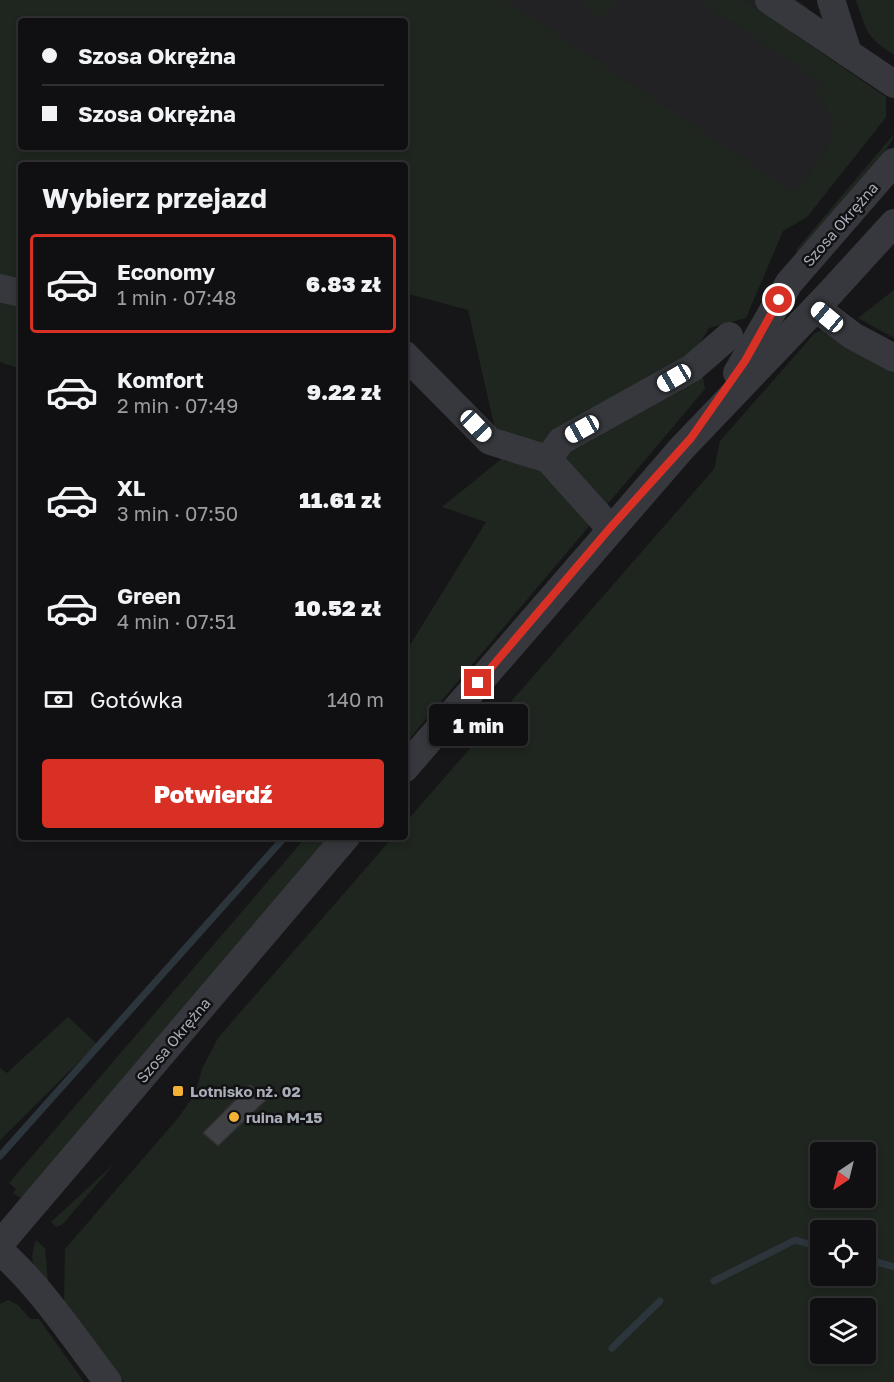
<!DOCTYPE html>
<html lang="pl">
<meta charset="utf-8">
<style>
body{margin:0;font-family:"Golos Text",sans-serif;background:#19191b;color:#f1f3f6;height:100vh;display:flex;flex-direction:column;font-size:22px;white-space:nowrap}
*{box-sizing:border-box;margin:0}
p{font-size:20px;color:#9c9d9f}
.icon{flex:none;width:33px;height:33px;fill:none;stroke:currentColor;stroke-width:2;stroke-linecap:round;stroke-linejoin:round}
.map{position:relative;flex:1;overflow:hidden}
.drawer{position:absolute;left:18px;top:162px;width:390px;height:678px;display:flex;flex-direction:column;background:#101012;border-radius:6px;box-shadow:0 3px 9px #0003,0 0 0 2px #303032}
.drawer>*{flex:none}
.guide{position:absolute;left:18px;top:18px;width:390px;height:132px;border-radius:6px;box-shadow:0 3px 9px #0003,0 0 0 2px #303032;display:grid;align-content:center;height:132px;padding:0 24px;background:#101012}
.needle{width:39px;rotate:215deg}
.fabs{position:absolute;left:810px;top:1142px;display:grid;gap:12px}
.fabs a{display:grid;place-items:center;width:66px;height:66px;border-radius:6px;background:#101012;box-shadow:0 3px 9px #0003,0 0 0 2px #303032;font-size:30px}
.end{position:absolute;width:27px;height:27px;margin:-14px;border:8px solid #d93025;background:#fff;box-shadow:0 0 0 3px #fff}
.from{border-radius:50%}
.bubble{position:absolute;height:42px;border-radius:6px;background:#101012;box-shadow:0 3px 9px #0003,0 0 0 2px #303032;font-size:20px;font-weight:800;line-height:42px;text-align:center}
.car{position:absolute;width:18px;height:36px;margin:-18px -9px;border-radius:8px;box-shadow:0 0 4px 2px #0007;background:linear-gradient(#fff 24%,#345 0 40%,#fff 0 76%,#345 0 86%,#fff 0)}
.guide b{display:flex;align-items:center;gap:21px;height:57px;font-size:22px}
.guide b+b{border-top:2px solid #303032}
.guide i{width:15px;height:15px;background:#f1f3f6}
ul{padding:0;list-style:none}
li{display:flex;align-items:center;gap:18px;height:99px;margin:0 12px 9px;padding:0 12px;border:3px solid transparent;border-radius:6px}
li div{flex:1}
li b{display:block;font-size:22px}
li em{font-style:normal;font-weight:800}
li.current{border-color:#d93025}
li>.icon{width:54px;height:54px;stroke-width:1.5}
h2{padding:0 24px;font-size:27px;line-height:72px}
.pay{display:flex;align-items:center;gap:15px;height:66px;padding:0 24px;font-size:22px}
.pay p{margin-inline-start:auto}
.action{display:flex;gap:12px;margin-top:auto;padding:12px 24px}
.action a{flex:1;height:69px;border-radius:6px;background:#d93025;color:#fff;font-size:24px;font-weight:800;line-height:69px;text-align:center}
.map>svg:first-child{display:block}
</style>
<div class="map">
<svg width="894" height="1382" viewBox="0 0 894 1382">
<rect width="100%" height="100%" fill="#161618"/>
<polygon fill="#222225" points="0,0 796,0 808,8 792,33 886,97 886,117 807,217 405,165 405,21 21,21"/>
<g fill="#1e261f" fill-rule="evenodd">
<path d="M0,0H506L795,193C816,164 857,126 814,96L822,83L699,0H744L886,97V117L807,217L783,231L746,318L709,328L698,347L705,389L405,744V653L486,522L442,507L500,460L530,442L495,429L468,310L405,293V165H21V369L0,362ZM21,21H405V147H21Z"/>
<polygon points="588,0 617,0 603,20 583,7"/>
<path d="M856,0H894V55C865,36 867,31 856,0Z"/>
<path d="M894,134C893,150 813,235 798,253L796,250Z"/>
<polygon points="894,290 894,338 858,318"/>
<path d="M825,328L894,371V1382H124L64,1303L65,1249L178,1118L195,1094L202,1069L218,1038L393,837H405V823L714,469L720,441L814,334ZM820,1152H866V1197H820ZM820,1230H866V1275H820ZM820,1308H866V1353H820Z"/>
<polygon points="306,837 332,837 22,1199 13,1193 16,1189 9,1183"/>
<polygon points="68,1017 97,1044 0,1140 0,1068 7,1073"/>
<polygon points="115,1163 62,1225 56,1227 51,1222"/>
<path d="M36,1240L45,1248L48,1281C31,1268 29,1260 36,1240Z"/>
<polygon points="8,1300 18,1305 30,1319 39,1319 84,1382 0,1382 0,1304"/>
</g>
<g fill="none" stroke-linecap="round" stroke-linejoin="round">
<g stroke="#2c353c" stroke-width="7">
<polyline points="0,1156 283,839"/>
<polyline points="866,1259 894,1267"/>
<polyline points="714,1281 795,1240 820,1247"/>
<polyline points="612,1348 660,1301"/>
</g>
</g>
<polygon fill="#404145" stroke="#303034" stroke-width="1.5" points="250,1085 266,1100 218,1146 203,1133"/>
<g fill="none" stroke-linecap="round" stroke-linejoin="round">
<g stroke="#37383d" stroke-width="28">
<polyline points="769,0 894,84"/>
<polyline points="831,0 848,53"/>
<polyline points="0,288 21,293"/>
<polyline points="816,308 853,336 894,358"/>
<polyline points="405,355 490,441 548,459"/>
<polyline points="737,373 789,283 894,162"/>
<polyline points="610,528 548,459 561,441 692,368 729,336"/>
<polyline points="405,768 682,448 831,292 894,223"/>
<polyline points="0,1244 346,837"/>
<path d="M0,1251C42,1288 74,1338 108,1382"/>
</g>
</g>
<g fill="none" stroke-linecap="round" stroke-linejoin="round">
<polyline stroke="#d93025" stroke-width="8" points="478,683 610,528 691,438 745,361 779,300"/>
</g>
<g fill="#f2b134" stroke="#111113" stroke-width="2">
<rect x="172" y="1085" width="12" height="12" rx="3"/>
<circle cx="234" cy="1117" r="6"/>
</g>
<g text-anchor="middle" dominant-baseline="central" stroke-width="5" stroke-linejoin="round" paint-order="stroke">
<g font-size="15" fill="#a8adb8" stroke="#111113">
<text transform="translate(840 224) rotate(-49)">Szosa Okrężna</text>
<text transform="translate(173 1040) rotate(-50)">Szosa Okrężna</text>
</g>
<g font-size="15" font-weight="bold" fill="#a8adb8" stroke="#111113" text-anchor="start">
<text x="190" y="1091">Lotnisko nż. 02</text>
<text x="246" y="1117">ruina M-15</text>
</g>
</g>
</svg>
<div class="fabs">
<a><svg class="needle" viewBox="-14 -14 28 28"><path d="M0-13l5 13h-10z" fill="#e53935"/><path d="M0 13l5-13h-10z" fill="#9c9d9f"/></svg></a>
<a><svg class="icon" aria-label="locate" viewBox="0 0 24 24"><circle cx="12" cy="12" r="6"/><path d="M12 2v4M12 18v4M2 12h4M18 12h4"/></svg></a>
<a><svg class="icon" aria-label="layers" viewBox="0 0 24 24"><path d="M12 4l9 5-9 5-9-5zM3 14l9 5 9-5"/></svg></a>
</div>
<i class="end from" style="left:779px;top:300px"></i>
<i class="end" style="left:478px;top:683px"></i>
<div class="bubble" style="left:429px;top:704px;width:99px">1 min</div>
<i class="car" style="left:827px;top:317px;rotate:310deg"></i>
<i class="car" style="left:674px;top:378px;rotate:240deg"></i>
<i class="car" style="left:476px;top:426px;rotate:136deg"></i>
<i class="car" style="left:582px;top:429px;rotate:241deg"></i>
<div class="guide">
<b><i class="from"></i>Szosa Okrężna</b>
<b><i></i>Szosa Okrężna</b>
</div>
<section class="drawer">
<h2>Wybierz przejazd</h2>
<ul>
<li class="current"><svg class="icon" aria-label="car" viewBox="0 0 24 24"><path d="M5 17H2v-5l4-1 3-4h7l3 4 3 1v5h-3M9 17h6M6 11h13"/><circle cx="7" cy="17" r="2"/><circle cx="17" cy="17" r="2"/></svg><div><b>Economy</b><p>1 min · 07:48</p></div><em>6.83 zł</em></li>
<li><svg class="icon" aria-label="car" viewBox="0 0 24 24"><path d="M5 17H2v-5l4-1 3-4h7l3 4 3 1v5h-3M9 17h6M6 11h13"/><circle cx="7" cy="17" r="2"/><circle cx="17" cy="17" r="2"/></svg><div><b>Komfort</b><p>2 min · 07:49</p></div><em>9.22 zł</em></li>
<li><svg class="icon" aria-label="car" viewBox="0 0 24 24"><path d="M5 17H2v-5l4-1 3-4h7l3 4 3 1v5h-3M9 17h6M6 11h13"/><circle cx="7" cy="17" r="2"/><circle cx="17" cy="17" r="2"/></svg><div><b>XL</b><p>3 min · 07:50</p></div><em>11.61 zł</em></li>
<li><svg class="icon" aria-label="car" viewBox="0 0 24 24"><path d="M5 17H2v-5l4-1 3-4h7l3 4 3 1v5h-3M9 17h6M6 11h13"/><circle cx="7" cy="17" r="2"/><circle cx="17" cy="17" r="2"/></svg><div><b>Green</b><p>4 min · 07:51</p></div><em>10.52 zł</em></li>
</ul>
<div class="pay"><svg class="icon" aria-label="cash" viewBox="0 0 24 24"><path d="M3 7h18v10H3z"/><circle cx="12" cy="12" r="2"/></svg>Gotówka<p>140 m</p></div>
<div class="action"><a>Potwierdź</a></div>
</section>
</div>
